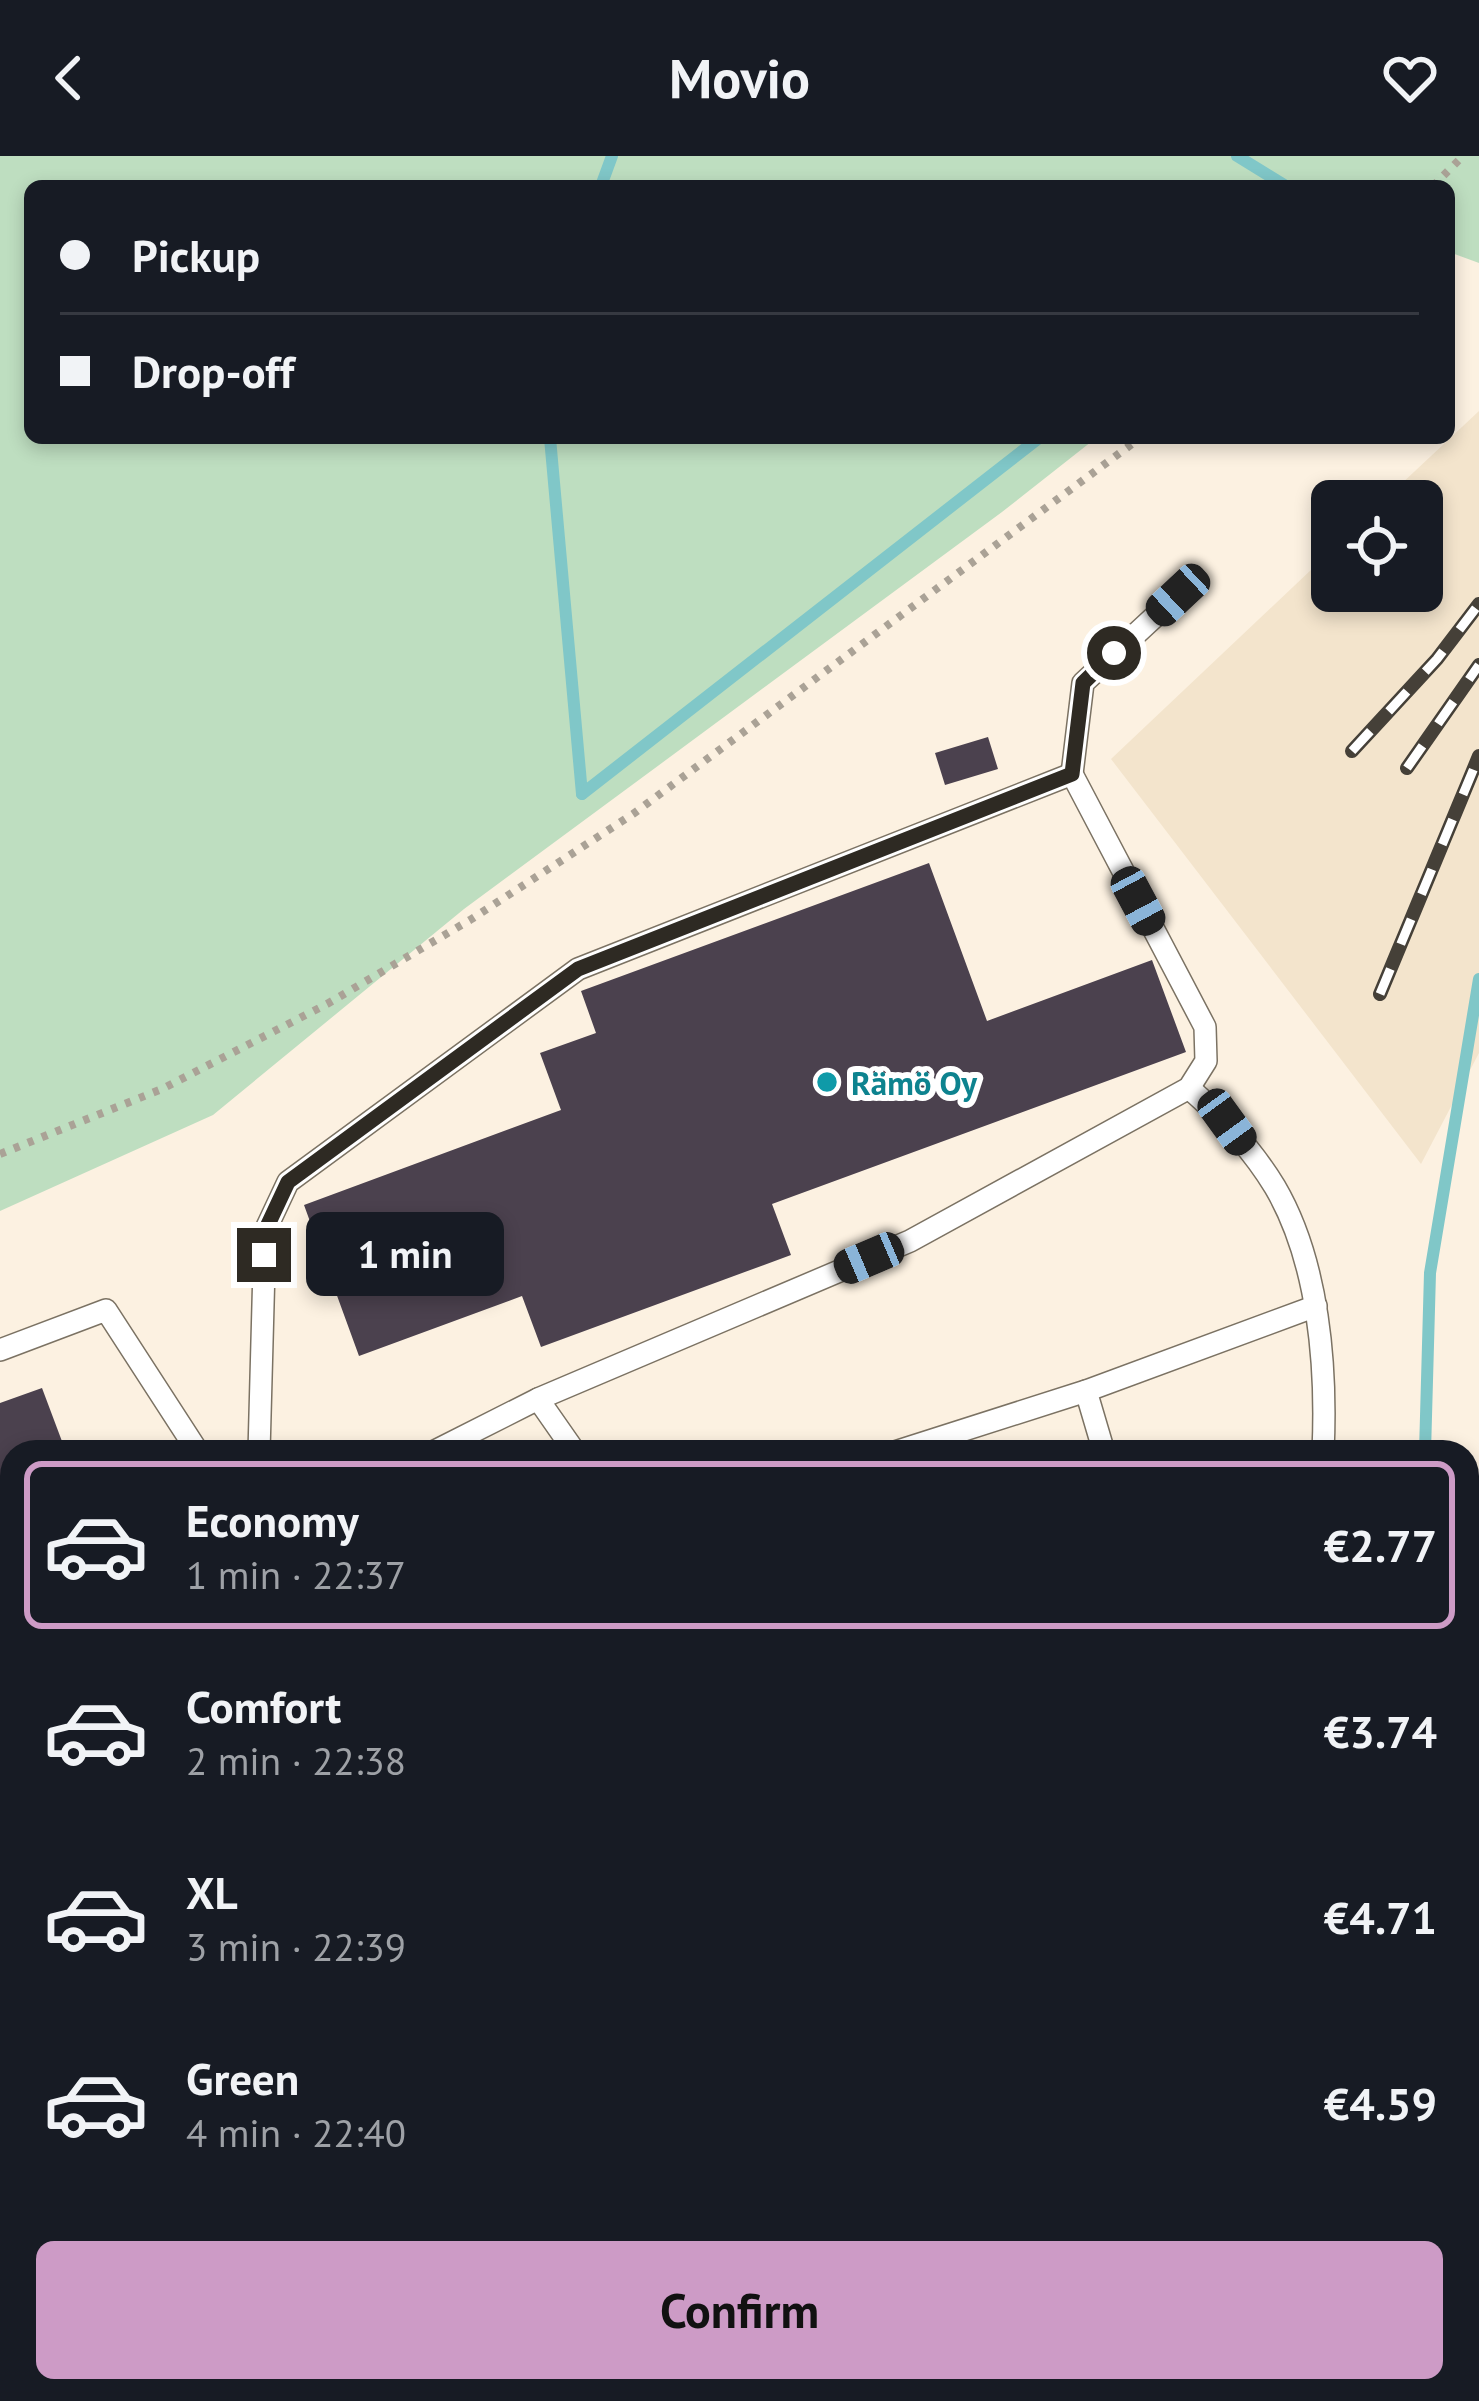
<!DOCTYPE html>
<meta charset="utf-8">
<style>
body{margin:0;font-family:"PT Sans",sans-serif;background:#242831;color:#f1f3f6;height:100vh;display:flex;flex-direction:column;font-size:45px;white-space:nowrap}
*{box-sizing:border-box;margin:0}
p{font-size:39px;color:#9ea1a6}
.icon{flex:none;width:66px;height:66px;fill:none;stroke:currentColor;stroke-width:2;stroke-linecap:round;stroke-linejoin:round}
.map{position:relative;flex:1;overflow:hidden}
.panel{position:absolute;left:0px;top:1284px;width:1479px;height:963px;display:flex;flex-direction:column;background:#171b24;border-radius:36px 36px 0 0;box-shadow:0 6px 18px #0003}
.panel>*{flex:none}
.guide{position:absolute;left:24px;top:24px;width:1431px;height:264px;border-radius:18px;box-shadow:0 6px 18px #0003;display:grid;align-content:center;height:264px;padding:0 36px;background:#171b24}
.tools{position:absolute;left:1311px;top:324px;display:grid;gap:24px}
.tools a{display:grid;place-items:center;width:132px;height:132px;border-radius:18px;background:#171b24;box-shadow:0 6px 18px #0003;font-size:60px}
.end{position:absolute;width:54px;height:54px;margin:-27px;border:15px solid #2e2a23;background:#fff;box-shadow:0 0 0 6px #fff}
.from{border-radius:50%}
.bubble{position:absolute;height:84px;border-radius:18px;background:#171b24;box-shadow:0 6px 18px #0003;font-size:39px;font-weight:700;line-height:84px;text-align:center}
.car{position:absolute;width:36px;height:72px;margin:-36px -18px;border-radius:15px;box-shadow:0 0 9px 3px #0007;background:linear-gradient(#222 24%,#8ab4d8 0 40%,#222 0 76%,#8ab4d8 0 86%,#222 0)}
.guide b{display:flex;align-items:center;gap:42px;height:114px;font-size:45px}
.guide b+b{border-top:3px solid #363941}
.guide i{width:30px;height:30px;background:#f1f3f6}
ul{padding:21px 0 0;list-style:none}
li{display:flex;align-items:center;gap:36px;height:168px;margin:0 24px 18px;padding:0 12px;border:6px solid transparent;border-radius:18px}
li div{flex:1}
li b{display:block;font-size:45px}
li em{font-style:normal;font-weight:700}
li.current{border-color:#cd9bc6}
li>.icon{width:108px;height:108px;stroke-width:1.5}
.primary-button{display:flex;gap:24px;margin-top:auto;padding:24px 36px}
.primary-button a{flex:1;height:138px;border-radius:18px;background:#cd9bc6;color:#111;font-size:48px;font-weight:700;line-height:138px;text-align:center}
header{display:flex;justify-content:space-between;align-items:center;height:156px;padding:0 36px;background:#171b24;font-size:54px;font-weight:700}
.map>svg:first-child{display:block}
</style>
<header><svg class="icon" aria-label="back" viewBox="0 0 24 24"><path d="M15 5l-7 7 7 7"/></svg>Movio<svg class="icon" aria-label="heart" viewBox="0 0 24 24"><path d="M12 20l-8-8c-3-5 5-10 8-4 3-6 11-1 8 4z"/></svg></header>
<div class="map">
<svg width="1479" height="2245" viewBox="0 0 1479 2245">
<rect width="100%" height="100%" fill="#fcf1e1"/>
<polygon fill="#f3e4cc" points="1479,255 1479,897 1421,1008 1111,603 1332,394 1332,435 1422,435 1422,345 1383,345"/>
<g fill="#bedec0">
<polygon points="0,0 1479,0 1479,107 1449,96 1449,30 30,30 30,282 1096,282 1002,356 464,753 213,959 0,1055"/>
<polygon points="1467,1804 1479,1930 1479,2245 0,2245 0,1974 12,1969 12,2235 1467,2235"/>
</g>
<g fill="none" stroke-linecap="round" stroke-linejoin="round">
<g stroke="#80c7c8" stroke-width="12">
<polyline points="1237,0 1286,30"/>
<polyline points="601,30 612,0"/>
<polyline points="550,282 582,638"/>
<polyline points="582,638 1039,282"/>
<polyline points="1425,1296 1430,1117 1479,823"/>
<polyline points="1467,1847 1479,1846"/>
<polyline points="0,2006 12,2002"/>
<polyline points="752,2245 779,2235"/>
</g>
</g>
<g fill="#4b414e">
<polygon points="988,581 998,613 945,629 935,597"/>
<polygon points="929,707 987,865 1152,804 1186,896 772,1048 791,1099 541,1191 522,1140 359,1200 304,1049 561,954 540,897 596,877 581,835"/>
<polygon points="42,1232 66,1296 12,1296 12,1369 8,1370 12,1380 12,1476 0,1480 0,1247"/>
<polygon points="12,1552 12,1634 0,1639 0,1556"/>
</g>
<g fill="none" stroke-linecap="round" stroke-linejoin="round">
<defs>
<g id="lane">
<polyline points="1072,618 1083,527 1178,439"/>
<path d="M1189,932C1222,961 1252,993 1275,1031C1319,1106 1327,1211 1323,1296"/>
<polyline points="0,1194 106,1154 198,1296"/>
<polyline points="538,1243 575,1296"/>
<polyline points="259,1296 265,1075 288,1026 578,813 1072,618 1205,871 1206,905 1189,932 910,1085 538,1243 433,1296"/>
<polyline points="895,1296 1086,1235"/>
<polyline points="1104,1296 1086,1235 1316,1150"/>
<polyline points="1467,1401 1479,1401"/>
</g>
<polyline id="street" points="0,1856 12,1852"/>
</defs>
<use href="#lane" stroke="#7b7263" stroke-width="24"/>
<use href="#street" stroke="#7b7263" stroke-width="45"/>
<g stroke="#aaa296" stroke-width="8" stroke-dasharray="6 9" stroke-linecap="butt">
<polyline points="1433,30 1463,0"/>
<polyline points="0,998 162,933 327,848 470,764 633,658 1140,282"/>
</g>
<use href="#lane" stroke="#fff" stroke-width="21"/>
<use href="#street" stroke="#fff" stroke-width="42"/>
<defs>
<g id="rail">
<polyline points="1352,595 1437,503 1479,448"/>
<polyline points="1407,612 1479,509"/>
<polyline points="1380,838 1479,600"/>
</g>
</defs>
<use href="#rail" stroke="#454038" stroke-width="14"/>
<use href="#rail" stroke="#fff" stroke-width="9" stroke-dasharray="27" stroke-linecap="butt"/>
</g>
<g fill="none" stroke-linecap="round" stroke-linejoin="round">
<polyline stroke="#2e2a23" stroke-width="15" points="264,1099 265,1075 288,1026 578,813 1072,618 1083,527 1114,497"/>
</g>
<circle fill="#0f9aa8" stroke="#fff" stroke-width="4.5" cx="827" cy="926" r="12"/>
<g text-anchor="middle" dominant-baseline="central" stroke-width="12" stroke-linejoin="round" paint-order="stroke">
<g font-size="33" font-weight="bold" fill="#0d838f" stroke="#fff" text-anchor="start">
<text x="851" y="926">Rämö Oy</text>
</g>
</g>
</svg>
<div class="tools">
<a><svg class="icon" aria-label="locate" viewBox="0 0 24 24"><circle cx="12" cy="12" r="6"/><path d="M12 2v4M12 18v4M2 12h4M18 12h4"/></svg></a>
</div>
<i class="end from" style="left:1114px;top:497px"></i>
<i class="end" style="left:264px;top:1099px"></i>
<div class="bubble" style="left:306px;top:1056px;width:198px">1 min</div>
<i class="car" style="left:1178px;top:439px;rotate:227deg"></i>
<i class="car" style="left:1138px;top:745px;rotate:152deg"></i>
<i class="car" style="left:1227px;top:966px;rotate:144deg"></i>
<i class="car" style="left:869px;top:1102px;rotate:247deg"></i>
<div class="guide">
<b><i class="from"></i>Pickup</b>
<b><i></i>Drop-off</b>
</div>
<section class="panel">
<ul>
<li class="current"><svg class="icon" aria-label="car" viewBox="0 0 24 24"><path d="M5 17H2v-5l4-1 3-4h7l3 4 3 1v5h-3M9 17h6M6 11h13"/><circle cx="7" cy="17" r="2"/><circle cx="17" cy="17" r="2"/></svg><div><b>Economy</b><p>1 min · 22:37</p></div><em>€2.77</em></li>
<li><svg class="icon" aria-label="car" viewBox="0 0 24 24"><path d="M5 17H2v-5l4-1 3-4h7l3 4 3 1v5h-3M9 17h6M6 11h13"/><circle cx="7" cy="17" r="2"/><circle cx="17" cy="17" r="2"/></svg><div><b>Comfort</b><p>2 min · 22:38</p></div><em>€3.74</em></li>
<li><svg class="icon" aria-label="car" viewBox="0 0 24 24"><path d="M5 17H2v-5l4-1 3-4h7l3 4 3 1v5h-3M9 17h6M6 11h13"/><circle cx="7" cy="17" r="2"/><circle cx="17" cy="17" r="2"/></svg><div><b>XL</b><p>3 min · 22:39</p></div><em>€4.71</em></li>
<li><svg class="icon" aria-label="car" viewBox="0 0 24 24"><path d="M5 17H2v-5l4-1 3-4h7l3 4 3 1v5h-3M9 17h6M6 11h13"/><circle cx="7" cy="17" r="2"/><circle cx="17" cy="17" r="2"/></svg><div><b>Green</b><p>4 min · 22:40</p></div><em>€4.59</em></li>
</ul>
<div class="primary-button"><a>Confirm</a></div>
</section>
</div>
